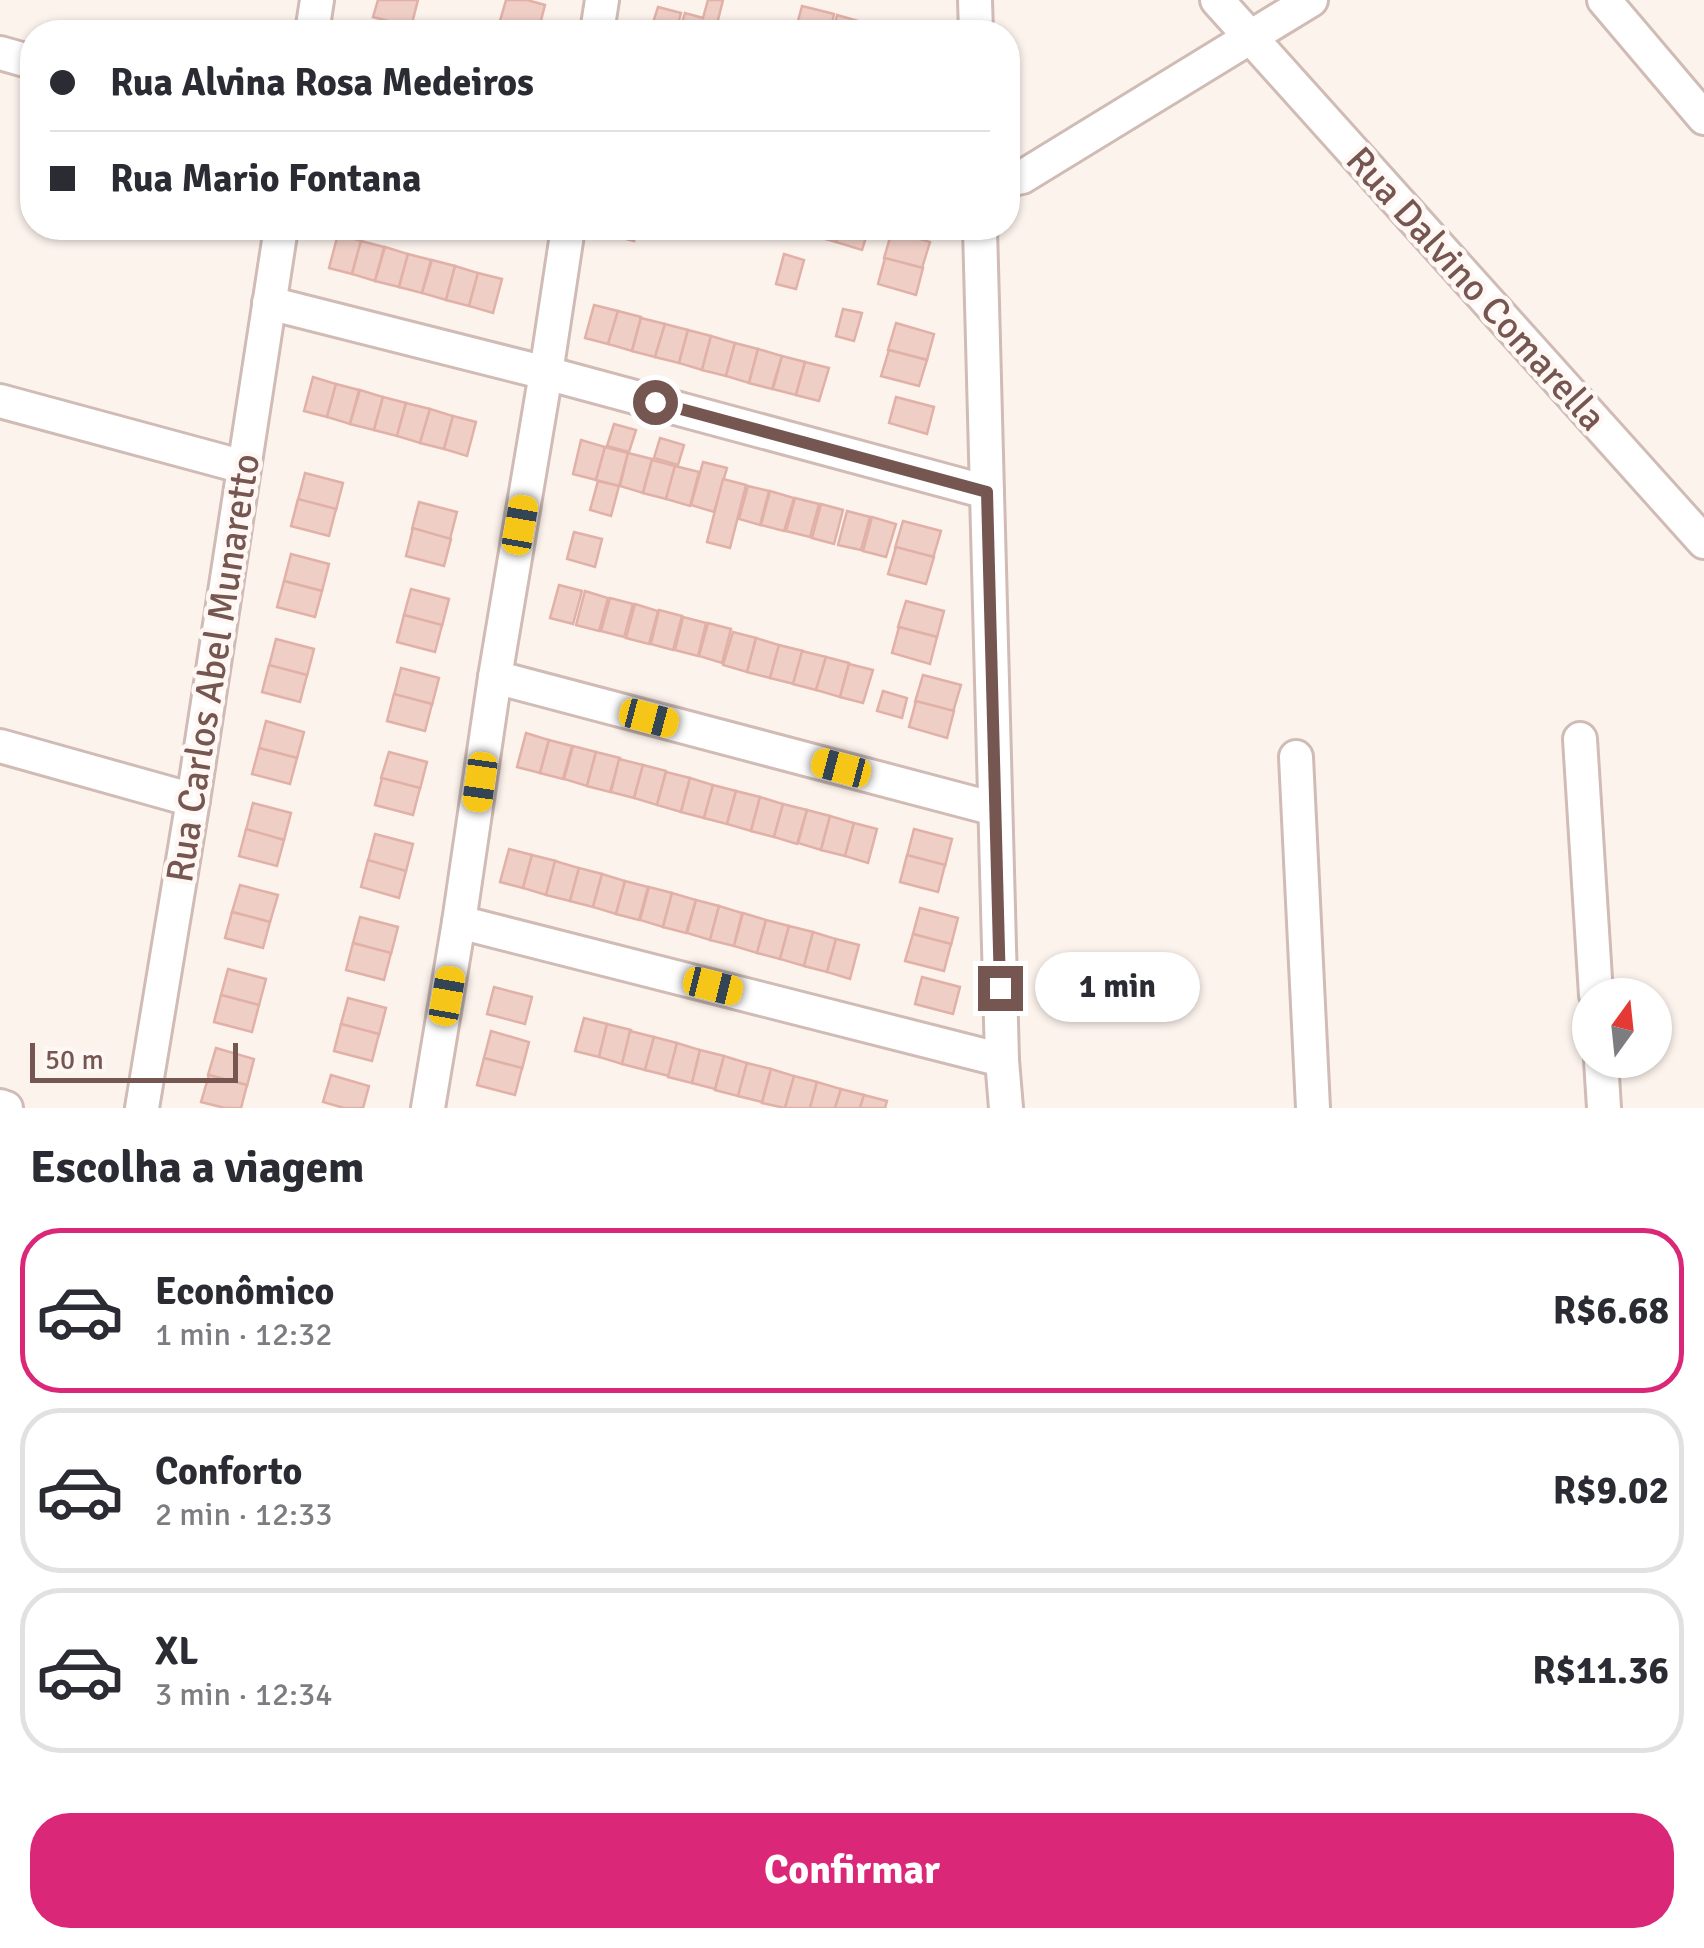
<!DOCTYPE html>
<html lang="pt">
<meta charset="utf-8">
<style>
body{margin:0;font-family:Signika,sans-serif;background:#f7f7f7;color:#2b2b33;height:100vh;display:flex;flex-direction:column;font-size:38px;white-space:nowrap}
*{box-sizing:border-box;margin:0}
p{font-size:32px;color:#7c7c81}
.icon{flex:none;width:55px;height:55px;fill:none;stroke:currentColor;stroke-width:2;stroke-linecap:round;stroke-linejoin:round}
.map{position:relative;height:1108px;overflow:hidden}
.side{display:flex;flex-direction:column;background:#fff;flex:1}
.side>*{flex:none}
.banner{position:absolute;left:20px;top:20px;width:1000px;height:220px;border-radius:40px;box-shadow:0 2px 8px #0004;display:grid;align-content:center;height:220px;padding:0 30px;background:#fff}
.needle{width:65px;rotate:15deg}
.buttons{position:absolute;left:1572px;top:978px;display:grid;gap:20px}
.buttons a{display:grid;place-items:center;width:100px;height:100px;border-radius:50%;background:#fff;box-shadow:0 2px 8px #0004;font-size:50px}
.scale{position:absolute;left:30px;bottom:25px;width:208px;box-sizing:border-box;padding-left:10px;border:5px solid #765650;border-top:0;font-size:28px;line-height:35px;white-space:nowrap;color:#765650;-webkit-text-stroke:8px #fef7f3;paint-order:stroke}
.end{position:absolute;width:45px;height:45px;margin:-22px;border:12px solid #765650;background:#fff;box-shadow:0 0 0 5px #fff}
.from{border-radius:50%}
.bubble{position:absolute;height:70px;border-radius:35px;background:#fff;box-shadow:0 2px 8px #0004;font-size:32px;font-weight:700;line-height:70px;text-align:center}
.car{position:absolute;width:30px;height:60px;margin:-30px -15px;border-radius:12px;box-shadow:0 0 8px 2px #0007;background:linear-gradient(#f5c518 24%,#345 0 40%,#f5c518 0 76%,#345 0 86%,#f5c518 0)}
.banner b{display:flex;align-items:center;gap:35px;height:95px;font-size:38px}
.banner b+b{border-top:2px solid #e1e1e2}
.banner i{width:25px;height:25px;background:#2b2b33}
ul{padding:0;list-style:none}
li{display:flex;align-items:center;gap:30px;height:165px;margin:0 20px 15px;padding:0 10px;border:5px solid #e1e1e2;border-radius:40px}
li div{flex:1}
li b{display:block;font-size:38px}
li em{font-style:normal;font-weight:700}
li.on{border-color:#db2777}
li>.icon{width:90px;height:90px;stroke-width:1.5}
h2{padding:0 30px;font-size:45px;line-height:120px}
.primary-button{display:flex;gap:20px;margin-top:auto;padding:20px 30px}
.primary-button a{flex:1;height:115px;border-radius:40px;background:#db2777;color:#fff;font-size:40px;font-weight:700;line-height:115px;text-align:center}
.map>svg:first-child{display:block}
</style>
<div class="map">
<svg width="1704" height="1108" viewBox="0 0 1704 1108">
<rect width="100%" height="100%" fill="#fcf3ed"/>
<g fill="#efcec6" stroke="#e1b1a7" stroke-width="2.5">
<polygon points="378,0 418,0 411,27 373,17"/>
<polygon points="506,0 527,0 545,5 538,32 500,21"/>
<polygon points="708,0 723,0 715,32 679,32 685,13 703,18"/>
<polygon points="802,6 834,14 831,27 812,22 809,32 795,32"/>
<polygon points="658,7 681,13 676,32 650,32"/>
<polygon points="837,15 869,24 866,32 833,32"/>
<polygon points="500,21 538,31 538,32 497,32"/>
<polygon points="720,24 751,31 718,32"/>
<polygon points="607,228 638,228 634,241 606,234"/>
<polygon points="817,228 841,228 836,242 814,236"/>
<polygon points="841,228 869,228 862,250 836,242"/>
<polygon points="892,231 930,242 922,268 884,258"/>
<polygon points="338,234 361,241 352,274 329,268"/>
<polygon points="361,241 384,247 375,281 352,274"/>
<polygon points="385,247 408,254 399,287 375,281"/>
<polygon points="408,254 431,260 422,293 399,287"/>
<polygon points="784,254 804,260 796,289 776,284"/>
<polygon points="885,258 923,268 916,295 878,284"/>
<polygon points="432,260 455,266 446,300 422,293"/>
<polygon points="455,266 478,273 469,306 446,300"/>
<polygon points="478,273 502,279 493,313 469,306"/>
<polygon points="594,305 618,311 608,344 585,338"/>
<polygon points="843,309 862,313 854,341 836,336"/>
<polygon points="618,311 641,317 632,351 608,344"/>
<polygon points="641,318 665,324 655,357 632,351"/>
<polygon points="896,323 934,334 927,360 888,350"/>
<polygon points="665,324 688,330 679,363 655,357"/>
<polygon points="688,330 711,336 702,370 679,363"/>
<polygon points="711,336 735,343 726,376 702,370"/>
<polygon points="735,343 758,349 749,383 726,376"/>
<polygon points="758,349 782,356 772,389 749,383"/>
<polygon points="889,350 927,360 919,386 881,376"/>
<polygon points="782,356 805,362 796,395 773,389"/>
<polygon points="805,362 829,368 819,401 796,395"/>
<polygon points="313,377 336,384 327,417 304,411"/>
<polygon points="336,384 359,390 350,424 327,417"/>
<polygon points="360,390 383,397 374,430 350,424"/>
<polygon points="383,397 406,403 397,436 374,430"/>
<polygon points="896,397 934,407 927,434 889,423"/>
<polygon points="406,403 430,409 420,443 397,436"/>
<polygon points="430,409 453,416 444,449 420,443"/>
<polygon points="453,416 476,422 467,456 444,449"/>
<polygon points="614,424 636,430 629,452 607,446"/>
<polygon points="660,438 684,445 678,465 654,458"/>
<polygon points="581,440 605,447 596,480 573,474"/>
<polygon points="605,447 628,453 619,486 596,480"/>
<polygon points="628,453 652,459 643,493 620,486"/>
<polygon points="652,460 675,466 666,499 643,493"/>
<polygon points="703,462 727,468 714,512 691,505"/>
<polygon points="675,466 699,472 690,506 666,499"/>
<polygon points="305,473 343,483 336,510 298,500"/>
<polygon points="723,479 746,485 730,548 707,542"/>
<polygon points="598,481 619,486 611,516 590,510"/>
<polygon points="748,486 769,491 760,525 739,519"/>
<polygon points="770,491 794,498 784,531 761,525"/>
<polygon points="795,498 819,504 810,537 786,531"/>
<polygon points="298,499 336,509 329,536 291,526"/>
<polygon points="419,502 457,512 450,539 412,529"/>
<polygon points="821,504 843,510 834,544 812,538"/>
<polygon points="847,511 870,517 861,550 838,545"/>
<polygon points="872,517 896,524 886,557 863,551"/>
<polygon points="903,521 941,531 933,558 895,548"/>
<polygon points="413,528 451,539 444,566 406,556"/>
<polygon points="574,532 602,539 595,567 567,559"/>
<polygon points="896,547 934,557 926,584 888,574"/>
<polygon points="291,554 329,564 322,591 284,581"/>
<polygon points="284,581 322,591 315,617 277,607"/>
<polygon points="559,585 582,591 573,624 550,618"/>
<polygon points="411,589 449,599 442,626 404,615"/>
<polygon points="585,591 608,598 599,631 576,625"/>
<polygon points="610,598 633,604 624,637 601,631"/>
<polygon points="906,601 944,611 937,637 898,627"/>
<polygon points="635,604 658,611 649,644 626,638"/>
<polygon points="659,610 682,616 673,650 651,644"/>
<polygon points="404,615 442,625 435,652 397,642"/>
<polygon points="683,617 706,623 698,656 675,650"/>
<polygon points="708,623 731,629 722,663 699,656"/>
<polygon points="899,627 937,637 930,664 892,653"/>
<polygon points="733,632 756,638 747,672 723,665"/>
<polygon points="756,638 779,645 770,678 747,672"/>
<polygon points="276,639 314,649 307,676 269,666"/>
<polygon points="779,645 803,651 794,684 770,678"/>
<polygon points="802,651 826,657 816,690 793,684"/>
<polygon points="826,657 849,663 840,697 816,690"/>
<polygon points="849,664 873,670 863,703 840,697"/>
<polygon points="269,665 307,675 300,702 262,692"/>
<polygon points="401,668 439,678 432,705 394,695"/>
<polygon points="923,675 961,685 953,712 915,702"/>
<polygon points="883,691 907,698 902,718 877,711"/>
<polygon points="394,694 432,704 425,731 387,721"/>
<polygon points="916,701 954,711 947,738 909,727"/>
<polygon points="266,721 304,732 297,758 259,748"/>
<polygon points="526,733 549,740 540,773 517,767"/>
<polygon points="549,740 572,746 563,779 540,773"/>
<polygon points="573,746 596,752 587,786 564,779"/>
<polygon points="259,748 297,758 290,784 252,774"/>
<polygon points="389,752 427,762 420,789 381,778"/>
<polygon points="596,752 620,758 610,792 587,786"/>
<polygon points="619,759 643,765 634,798 611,792"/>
<polygon points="643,765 666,771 657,805 634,798"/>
<polygon points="666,772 690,778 681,812 657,805"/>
<polygon points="382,778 420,788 413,815 375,805"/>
<polygon points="690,778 713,785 704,818 681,812"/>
<polygon points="713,785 736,791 727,824 704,818"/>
<polygon points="736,791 760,797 751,831 727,824"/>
<polygon points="760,797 783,804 774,837 751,831"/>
<polygon points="253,803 291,813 284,840 246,830"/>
<polygon points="783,804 807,810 797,844 774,837"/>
<polygon points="807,810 830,816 821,850 798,843"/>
<polygon points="830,816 854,823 845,856 821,850"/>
<polygon points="854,823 877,829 868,863 845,856"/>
<polygon points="246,829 284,840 277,866 239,856"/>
<polygon points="914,829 952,839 945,866 907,856"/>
<polygon points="375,834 413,844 406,871 368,861"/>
<polygon points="509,849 532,855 523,888 500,882"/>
<polygon points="532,855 556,861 546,895 523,888"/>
<polygon points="907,855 945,865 938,892 900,882"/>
<polygon points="368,860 406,871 399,898 361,887"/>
<polygon points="555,861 579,868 570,901 546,895"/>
<polygon points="579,868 602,874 593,907 570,901"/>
<polygon points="602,874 625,881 616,914 593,907"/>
<polygon points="625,881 648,887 639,920 616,914"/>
<polygon points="240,885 278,895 270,922 232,912"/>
<polygon points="649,887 672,893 663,927 640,920"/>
<polygon points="672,893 696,900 686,933 663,927"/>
<polygon points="696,900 719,906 710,940 687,933"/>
<polygon points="719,906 742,913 734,946 710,940"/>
<polygon points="920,908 958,918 951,945 913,934"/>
<polygon points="232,912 270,922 263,948 225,938"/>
<polygon points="743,913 766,920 757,953 734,946"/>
<polygon points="360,917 398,927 391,954 353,943"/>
<polygon points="766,920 789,926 780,959 757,953"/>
<polygon points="789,926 813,932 804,966 780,959"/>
<polygon points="813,932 836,939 827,972 804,966"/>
<polygon points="913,934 951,944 944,971 905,961"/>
<polygon points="836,939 859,945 850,979 827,972"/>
<polygon points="353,943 391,953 384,980 346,970"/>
<polygon points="228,969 266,979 259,1005 221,995"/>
<polygon points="922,977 960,987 953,1014 915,1004"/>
<polygon points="494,987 532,997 525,1024 487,1014"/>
<polygon points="221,995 259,1005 252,1032 214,1022"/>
<polygon points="348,998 386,1008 379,1035 341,1024"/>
<polygon points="584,1018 607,1024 599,1057 575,1051"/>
<polygon points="341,1024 379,1034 372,1061 334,1051"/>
<polygon points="607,1024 631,1030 622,1064 599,1057"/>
<polygon points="491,1031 529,1042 522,1069 484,1058"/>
<polygon points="630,1031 654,1037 645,1070 622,1064"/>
<polygon points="654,1037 677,1043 669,1076 645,1070"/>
<polygon points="677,1043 700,1050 692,1083 668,1077"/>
<polygon points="216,1048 254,1059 247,1086 208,1075"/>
<polygon points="700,1050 724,1056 715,1089 692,1083"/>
<polygon points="724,1056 747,1063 738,1096 715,1090"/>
<polygon points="484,1058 522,1068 515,1095 477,1085"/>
<polygon points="747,1063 771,1069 762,1102 738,1096"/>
<polygon points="771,1069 794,1076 785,1108 762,1103"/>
<polygon points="209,1075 247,1085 241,1108 225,1108 201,1102"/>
<polygon points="331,1075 369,1086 363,1108 344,1108 323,1102"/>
<polygon points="794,1076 817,1082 810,1108 785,1108"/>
<polygon points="817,1082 841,1089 835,1108 810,1108"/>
<polygon points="841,1089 864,1095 860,1108 835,1108"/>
<polygon points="864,1095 887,1101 885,1108 860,1108"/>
</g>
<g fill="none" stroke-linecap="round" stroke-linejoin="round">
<defs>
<g id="minor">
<polyline points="975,0 976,32"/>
<polyline points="1217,0 1704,542"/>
<polyline points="1604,0 1704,118"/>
<polyline points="312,32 317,0"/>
<polyline points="597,32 602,0"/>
<polyline points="0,53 32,62"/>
<polyline points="1008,180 1022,177 1311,0"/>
<polyline points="980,228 1002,1060 1006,1108"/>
<polyline points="269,303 546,373 987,492"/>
<polyline points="0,401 244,467"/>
<polyline points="495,677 995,809"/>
<polyline points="1580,739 1596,995"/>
<polyline points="0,746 193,800"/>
<polyline points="1296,757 1313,1108"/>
<polyline points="459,922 1002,1060"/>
<polyline points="1601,1060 1604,1108"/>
<polyline points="0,1106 6,1108"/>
<polyline points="142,1108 193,800 281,228"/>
<polyline points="428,1108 459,922 495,677 546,373 568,228"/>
</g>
</defs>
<use href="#minor" stroke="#d0bbb5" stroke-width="38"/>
<use href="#minor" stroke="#fff" stroke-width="32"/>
</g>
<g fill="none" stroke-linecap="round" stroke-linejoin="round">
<polyline stroke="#765650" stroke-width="12" points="655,402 987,492 1000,988"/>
</g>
<g text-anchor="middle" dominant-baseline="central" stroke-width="9" stroke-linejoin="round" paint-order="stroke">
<g font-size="38" fill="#765650" stroke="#fef7f3">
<text transform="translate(1476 289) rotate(48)">Rua Dalvino Comarella</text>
<text transform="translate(213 668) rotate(-81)">Rua Carlos Abel Munaretto</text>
</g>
</g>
</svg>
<div class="buttons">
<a><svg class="needle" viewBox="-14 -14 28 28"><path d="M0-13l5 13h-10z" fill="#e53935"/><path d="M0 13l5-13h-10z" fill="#7c7c81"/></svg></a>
</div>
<div class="scale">50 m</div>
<i class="end from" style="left:655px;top:402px"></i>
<i class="end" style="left:1000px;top:988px"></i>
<div class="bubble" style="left:1035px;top:952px;width:165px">1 min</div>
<i class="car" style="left:520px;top:525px;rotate:10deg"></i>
<i class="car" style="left:649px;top:718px;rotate:105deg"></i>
<i class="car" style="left:841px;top:768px;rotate:285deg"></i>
<i class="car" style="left:480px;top:782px;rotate:188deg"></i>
<i class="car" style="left:713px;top:986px;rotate:104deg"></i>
<i class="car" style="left:447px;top:996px;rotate:10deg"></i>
<div class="banner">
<b><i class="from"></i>Rua Alvina Rosa Medeiros</b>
<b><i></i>Rua Mario Fontana</b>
</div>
</div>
<section class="side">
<h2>Escolha a viagem</h2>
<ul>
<li class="on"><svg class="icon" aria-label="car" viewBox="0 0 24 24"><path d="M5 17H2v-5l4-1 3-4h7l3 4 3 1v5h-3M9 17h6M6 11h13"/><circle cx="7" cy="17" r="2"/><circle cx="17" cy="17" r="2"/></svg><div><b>Econômico</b><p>1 min · 12:32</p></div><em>R$6.68</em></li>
<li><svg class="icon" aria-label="car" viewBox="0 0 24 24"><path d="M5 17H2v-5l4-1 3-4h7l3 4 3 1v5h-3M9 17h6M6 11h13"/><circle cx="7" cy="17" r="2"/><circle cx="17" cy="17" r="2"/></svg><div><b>Conforto</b><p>2 min · 12:33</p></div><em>R$9.02</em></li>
<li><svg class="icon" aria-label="car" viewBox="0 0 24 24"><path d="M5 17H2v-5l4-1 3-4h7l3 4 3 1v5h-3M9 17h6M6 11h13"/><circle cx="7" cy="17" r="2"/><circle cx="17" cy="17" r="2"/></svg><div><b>XL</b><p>3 min · 12:34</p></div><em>R$11.36</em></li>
</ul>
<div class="primary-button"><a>Confirmar</a></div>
</section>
